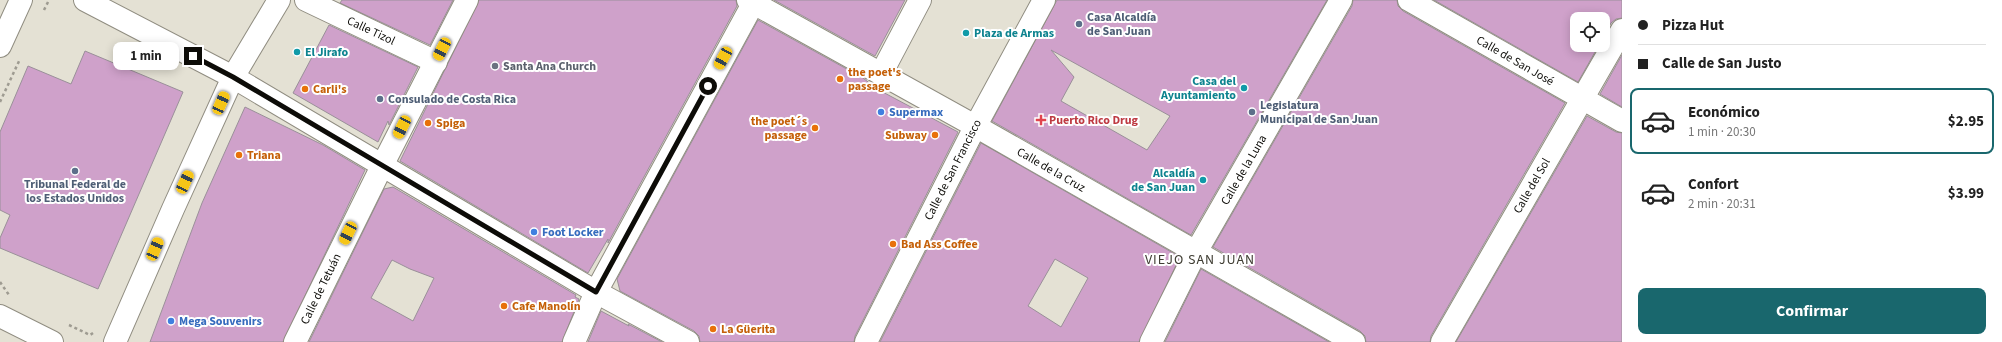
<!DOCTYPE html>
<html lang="es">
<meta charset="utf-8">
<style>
body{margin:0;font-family:"Source Sans 3",sans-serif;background:#f6f6f6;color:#222;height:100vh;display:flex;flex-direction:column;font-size:15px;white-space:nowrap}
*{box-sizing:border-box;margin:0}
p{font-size:13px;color:#767676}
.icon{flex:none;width:22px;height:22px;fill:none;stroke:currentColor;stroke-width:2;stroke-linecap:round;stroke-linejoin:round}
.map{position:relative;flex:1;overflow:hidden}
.panel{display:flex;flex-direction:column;background:#fff;width:380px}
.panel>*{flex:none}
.guide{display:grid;align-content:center;height:88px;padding:0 16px;background:#fff}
.fabs{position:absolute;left:1570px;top:12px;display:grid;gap:8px}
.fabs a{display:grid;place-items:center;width:40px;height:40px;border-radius:8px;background:#fff;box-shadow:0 2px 10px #0003;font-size:20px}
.end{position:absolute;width:18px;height:18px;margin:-9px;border:5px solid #0d0c08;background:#fff;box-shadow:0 0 0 2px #fff}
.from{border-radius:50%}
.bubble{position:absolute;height:28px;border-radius:8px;background:#fff;box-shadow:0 2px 10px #0003;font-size:13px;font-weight:700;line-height:28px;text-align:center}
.car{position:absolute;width:12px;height:24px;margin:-12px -6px;border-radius:5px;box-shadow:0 0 3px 1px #0007;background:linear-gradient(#f5c518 24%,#345 0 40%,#f5c518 0 76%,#345 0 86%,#f5c518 0)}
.guide b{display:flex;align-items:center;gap:14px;height:38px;font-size:15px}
.guide b+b{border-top:1px solid #e0e0e0}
.guide i{width:10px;height:10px;background:#222}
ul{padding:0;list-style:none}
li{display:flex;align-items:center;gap:12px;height:66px;margin:0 8px 6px;padding:0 8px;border:2px solid transparent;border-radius:8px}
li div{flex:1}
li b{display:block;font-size:15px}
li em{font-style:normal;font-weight:700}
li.current{border-color:#19676d}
li>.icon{width:36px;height:36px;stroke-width:1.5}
.button{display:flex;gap:8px;margin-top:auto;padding:8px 16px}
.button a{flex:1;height:46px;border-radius:8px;background:#19676d;color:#fff;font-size:16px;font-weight:700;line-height:46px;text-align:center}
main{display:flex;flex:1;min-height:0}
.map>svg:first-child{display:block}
</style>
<main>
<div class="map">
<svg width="1622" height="342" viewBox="0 0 1622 342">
<rect width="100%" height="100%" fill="#e4e1d4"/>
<g fill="#cfa1ca" stroke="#9a9099" fill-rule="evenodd">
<polygon points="342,0 453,0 430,45 340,3"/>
<polygon points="479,0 736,0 737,6 608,243 608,239 588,273 400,161"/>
<polygon points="774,0 905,0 875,56"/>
<path d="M1057,0H1327L1191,235L992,121ZM1051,50L1170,116L1147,150L1061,101L1074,77Z"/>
<polygon points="1353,0 1397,0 1398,6 1403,11 1565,103 1431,336 1430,342 1366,342 1365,336 1360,331 1213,247 1352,6"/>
<polygon points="1434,0 1622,0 1622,18 1616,19 1611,23 1603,38 1603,19 1577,19 1577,45 1599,45 1578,82"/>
<polygon points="758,20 863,78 877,89 958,132 855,336 854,342 700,342 699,336 694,331 620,291 617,279"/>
<polygon points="329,25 418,67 389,125 388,121 378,142 293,93"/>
<polygon points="85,51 183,92 98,289 0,248 0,238 10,215 0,210 0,132 28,66 71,84"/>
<polygon points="1622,55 1622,107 1600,94"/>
<polygon points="245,107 323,145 365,170 283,342 150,342 202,203"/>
<polygon points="1587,116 1616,132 1622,133 1622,342 1456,342"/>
<path d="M981,143L1180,257L1139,342H880ZM1055,259L1088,278L1061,327L1028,306Z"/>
<path d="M393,187L576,295L575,297L579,299L562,342H309L384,189ZM392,260L410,269L434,278L413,321L371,298Z"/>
<polygon points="1201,269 1329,342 1165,342"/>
<polygon points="601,311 629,326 628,324 662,342 588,342"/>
</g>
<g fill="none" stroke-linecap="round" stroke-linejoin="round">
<defs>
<g id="minor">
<polyline points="85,0 233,77 596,292 688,342"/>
<polyline points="306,0 436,62"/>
<polyline points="748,0 984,131 1354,342"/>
<polyline points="1409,0 1622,121"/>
<polyline points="0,46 21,0"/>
<polyline points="881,74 920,0"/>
<polyline points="0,316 52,342"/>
<polyline points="115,342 173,209 233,77 279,0"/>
<polyline points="295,342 382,166 467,0"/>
<polyline points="574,342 596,292 755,0"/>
<polyline points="866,342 975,127 1044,0"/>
<polyline points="1151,342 1196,252 1341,0"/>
<polyline points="1442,342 1622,30"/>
</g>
</defs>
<use href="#minor" stroke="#908d81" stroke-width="24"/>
<g stroke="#9e9b91" stroke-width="2.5" stroke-dasharray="3 3" stroke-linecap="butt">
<polyline points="44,10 49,0"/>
<polyline points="0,102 20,59"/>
<polyline points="0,282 9,295"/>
<polyline points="69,325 90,335 93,333"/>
</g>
<use href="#minor" stroke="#fff" stroke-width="22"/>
</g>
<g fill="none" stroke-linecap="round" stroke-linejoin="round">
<polyline stroke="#0d0c08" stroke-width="5" points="193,56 233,77 596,292 708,86"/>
</g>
<g fill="#5c6f8a" stroke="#fff" stroke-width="1.5">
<circle cx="1079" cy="24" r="4"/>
<circle cx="380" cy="99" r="4"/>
<circle cx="1252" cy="112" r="4"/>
<circle cx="75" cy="171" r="4"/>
</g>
<g fill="#0f9aa8" stroke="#fff" stroke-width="1.5">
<circle cx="966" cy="33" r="4"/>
<circle cx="297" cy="52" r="4"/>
<circle cx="1244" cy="88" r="4"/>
<circle cx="1203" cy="180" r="4"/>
</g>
<circle fill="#6b7280" stroke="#fff" stroke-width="1.5" cx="495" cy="66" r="4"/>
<g fill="#e8710a" stroke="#fff" stroke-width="1.5">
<circle cx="840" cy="79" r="4"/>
<circle cx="305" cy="89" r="4"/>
<circle cx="428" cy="123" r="4"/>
<circle cx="815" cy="128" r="4"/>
<circle cx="935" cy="135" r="4"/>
<circle cx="239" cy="155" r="4"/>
<circle cx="893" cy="244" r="4"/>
<circle cx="504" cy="306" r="4"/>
<circle cx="713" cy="329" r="4"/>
</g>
<g fill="#3f7fe0" stroke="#fff" stroke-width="1.5">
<circle cx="881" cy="112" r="4"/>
<circle cx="534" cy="232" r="4"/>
<circle cx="171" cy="321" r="4"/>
</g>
<path fill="#e0444e" stroke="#fff" stroke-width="1.5" d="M1039 114h4v4h4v4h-4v4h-4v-4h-4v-4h4z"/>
<g text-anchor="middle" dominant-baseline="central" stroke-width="4" stroke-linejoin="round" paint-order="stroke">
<g font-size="12" font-weight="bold" fill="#4e5e75" stroke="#fff" text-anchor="start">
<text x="1087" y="17">Casa Alcaldía<tspan x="1087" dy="14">de San Juan</tspan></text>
<text x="388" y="99">Consulado de Costa Rica</text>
<text x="1260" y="105">Legislatura<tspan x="1260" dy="14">Municipal de San Juan</tspan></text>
<text x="75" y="184" text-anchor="middle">Tribunal Federal de<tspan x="75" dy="14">los Estados Unidos</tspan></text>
</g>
<g font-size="12" fill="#0d0c08" stroke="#fff">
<text transform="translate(371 31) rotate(25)">Calle Tizol</text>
<text transform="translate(1515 61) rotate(30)">Calle de San José</text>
<text transform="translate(953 170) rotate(-63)">Calle de San Francisco</text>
<text transform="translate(1051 170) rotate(30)">Calle de la Cruz</text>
<text transform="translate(1244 170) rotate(-60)">Calle de la Luna</text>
<text transform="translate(1532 186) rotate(-60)">Calle del Sol</text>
<text transform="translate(321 289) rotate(-64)">Calle de Tetuán</text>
</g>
<g font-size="12" font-weight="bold" fill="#0d838f" stroke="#fff" text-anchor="start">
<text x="974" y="33">Plaza de Armas</text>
<text x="305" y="52">El Jirafo</text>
<text x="1236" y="81" text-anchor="end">Casa del<tspan x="1236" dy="14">Ayuntamiento</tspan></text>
<text x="1195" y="173" text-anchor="end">Alcaldía<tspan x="1195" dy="14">de San Juan</tspan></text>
</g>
<g font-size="12" font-weight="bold" fill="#5b616d" stroke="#fff" text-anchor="start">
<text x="503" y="66">Santa Ana Church</text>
</g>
<g font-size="12" font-weight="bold" fill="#c56008" stroke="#fff" text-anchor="start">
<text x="848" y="72">the poet's<tspan x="848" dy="14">passage</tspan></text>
<text x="313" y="89">Carli's</text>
<text x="807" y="121" text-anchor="end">the poet´s<tspan x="807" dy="14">passage</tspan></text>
<text x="436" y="123">Spiga</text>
<text x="927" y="135" text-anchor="end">Subway</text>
<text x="247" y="155">Triana</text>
<text x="901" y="244">Bad Ass Coffee</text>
<text x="512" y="306">Cafe Manolín</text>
<text x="721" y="329">La Güerita</text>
</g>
<g font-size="12" font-weight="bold" fill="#366cbe" stroke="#fff" text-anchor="start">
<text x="889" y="112">Supermax</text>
<text x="542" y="232">Foot Locker</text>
<text x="179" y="321">Mega Souvenirs</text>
</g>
<g font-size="12" font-weight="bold" fill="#be3a42" stroke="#fff" text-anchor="start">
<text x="1049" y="120">Puerto Rico Drug</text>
</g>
<g font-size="14" letter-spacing="1" fill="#3f3d33" stroke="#fff">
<text x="1200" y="260">VIEJO SAN JUAN</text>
</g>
</g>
</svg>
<div class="fabs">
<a><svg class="icon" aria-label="locate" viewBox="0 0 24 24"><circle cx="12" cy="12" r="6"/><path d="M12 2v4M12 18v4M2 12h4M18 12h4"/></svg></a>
</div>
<i class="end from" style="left:708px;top:86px"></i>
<i class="end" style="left:193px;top:56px"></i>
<div class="bubble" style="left:113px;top:42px;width:66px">1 min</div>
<i class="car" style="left:442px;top:49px;rotate:207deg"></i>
<i class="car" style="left:723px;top:58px;rotate:209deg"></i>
<i class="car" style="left:221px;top:103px;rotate:24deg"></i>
<i class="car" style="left:402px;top:127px;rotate:207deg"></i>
<i class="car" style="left:185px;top:182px;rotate:25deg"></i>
<i class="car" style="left:348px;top:233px;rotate:206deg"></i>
<i class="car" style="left:155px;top:249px;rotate:23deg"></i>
</div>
<section class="panel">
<div class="guide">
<b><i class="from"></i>Pizza Hut</b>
<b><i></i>Calle de San Justo</b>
</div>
<ul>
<li class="current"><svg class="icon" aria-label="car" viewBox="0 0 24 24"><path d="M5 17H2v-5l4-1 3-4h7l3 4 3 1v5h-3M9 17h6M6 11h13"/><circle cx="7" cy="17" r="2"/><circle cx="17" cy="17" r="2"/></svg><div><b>Económico</b><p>1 min · 20:30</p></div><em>$2.95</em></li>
<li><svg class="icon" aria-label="car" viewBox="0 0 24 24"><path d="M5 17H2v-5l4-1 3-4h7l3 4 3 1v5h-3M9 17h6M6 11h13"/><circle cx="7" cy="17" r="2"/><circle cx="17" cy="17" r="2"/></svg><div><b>Confort</b><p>2 min · 20:31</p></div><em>$3.99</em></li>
</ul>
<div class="button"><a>Confirmar</a></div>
</section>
</main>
